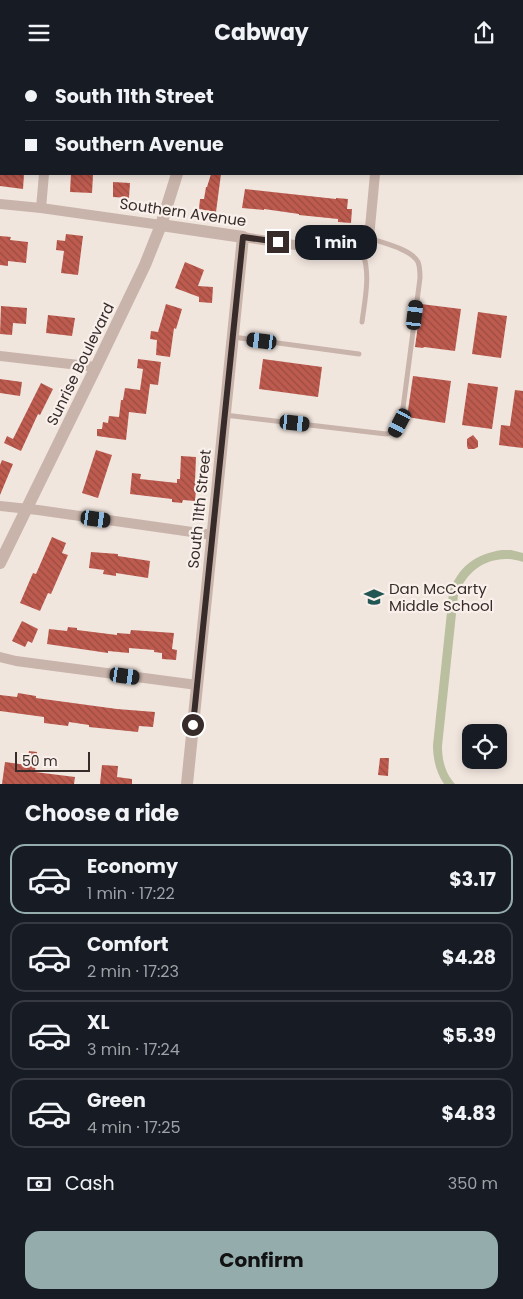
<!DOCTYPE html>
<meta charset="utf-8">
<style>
body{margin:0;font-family:Poppins,sans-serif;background:#20242c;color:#f1f3f6;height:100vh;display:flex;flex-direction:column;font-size:19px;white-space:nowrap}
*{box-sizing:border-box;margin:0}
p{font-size:16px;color:#9ea1a6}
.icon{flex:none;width:28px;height:28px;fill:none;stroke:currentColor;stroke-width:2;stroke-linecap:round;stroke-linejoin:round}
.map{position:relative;height:719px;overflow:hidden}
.panel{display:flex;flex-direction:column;background:#171b24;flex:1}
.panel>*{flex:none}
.hud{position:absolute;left:0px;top:0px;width:524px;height:110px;box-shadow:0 2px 8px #0003;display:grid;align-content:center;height:110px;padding:0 25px;background:#171b24}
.fabs{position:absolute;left:462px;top:659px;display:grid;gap:10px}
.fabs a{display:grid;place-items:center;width:45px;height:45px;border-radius:10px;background:#171b24;box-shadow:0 2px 8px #0003;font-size:25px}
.scale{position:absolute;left:15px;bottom:12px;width:75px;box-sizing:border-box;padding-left:5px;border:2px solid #372c2a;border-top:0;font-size:14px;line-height:18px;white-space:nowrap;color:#372c2a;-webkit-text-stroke:4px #f9f0eb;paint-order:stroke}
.end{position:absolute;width:22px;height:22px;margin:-11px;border:6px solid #372c2a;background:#fff;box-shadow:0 0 0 2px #fff}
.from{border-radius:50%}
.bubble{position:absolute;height:35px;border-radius:15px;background:#171b24;box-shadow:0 2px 8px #0003;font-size:16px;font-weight:700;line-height:35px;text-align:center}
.car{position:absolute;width:15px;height:30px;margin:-15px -8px;border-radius:6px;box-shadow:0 0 4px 1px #0007;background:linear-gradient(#222 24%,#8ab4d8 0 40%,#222 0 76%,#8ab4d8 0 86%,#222 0)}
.hud b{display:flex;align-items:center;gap:18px;height:48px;font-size:19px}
.hud b+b{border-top:1px solid #363941}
.hud i{width:12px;height:12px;background:#f1f3f6}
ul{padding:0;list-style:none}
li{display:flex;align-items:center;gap:15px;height:70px;margin:0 10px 8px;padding:0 15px;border:2px solid #363941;border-radius:15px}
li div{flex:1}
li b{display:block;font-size:19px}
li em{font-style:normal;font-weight:700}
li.current{border-color:#94acac}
li>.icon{width:45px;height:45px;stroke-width:1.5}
h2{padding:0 25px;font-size:22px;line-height:60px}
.pay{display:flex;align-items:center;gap:12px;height:55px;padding:0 25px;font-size:19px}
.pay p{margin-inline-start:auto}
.cta{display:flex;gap:10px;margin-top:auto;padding:10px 25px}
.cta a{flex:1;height:58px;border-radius:15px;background:#94acac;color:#111;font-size:20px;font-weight:700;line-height:58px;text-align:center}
header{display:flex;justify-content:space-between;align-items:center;height:65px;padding:0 25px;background:#171b24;font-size:22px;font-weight:700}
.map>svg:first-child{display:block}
</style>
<header><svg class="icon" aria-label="menu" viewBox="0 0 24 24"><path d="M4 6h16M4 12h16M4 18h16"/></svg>Cabway<svg class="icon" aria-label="share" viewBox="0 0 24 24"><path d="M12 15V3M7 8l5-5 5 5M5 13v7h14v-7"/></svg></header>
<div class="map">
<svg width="523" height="719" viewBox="0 0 523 719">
<defs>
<pattern id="building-back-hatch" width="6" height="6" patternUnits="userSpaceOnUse" patternTransform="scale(1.25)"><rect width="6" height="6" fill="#be5b4f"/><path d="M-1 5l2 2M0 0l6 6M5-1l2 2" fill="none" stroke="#9b4b42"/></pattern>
</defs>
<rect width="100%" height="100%" fill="#f1e6de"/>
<path fill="#b9bf9f" d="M502,485H511L523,488V497C495,487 467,502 458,530L442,681C442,695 445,708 455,719H444C436,707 433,694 433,680L449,528C458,502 475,489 502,485Z"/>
<g fill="url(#building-back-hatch)">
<polygon points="0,109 24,109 23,124 0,121"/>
<polygon points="71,109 93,110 92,128 70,127"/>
<polygon points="211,109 221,109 216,147 199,144 200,134 204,134 206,122 207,122"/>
<polygon points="113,117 130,118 129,133 113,132"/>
<polygon points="245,124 336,134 336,133 348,134 347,144 352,144 351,158 338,157 338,154 299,150 299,149 264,144 264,145 242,143"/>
<polygon points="66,169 83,171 78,210 61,208 64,186 56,185 57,175 65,176"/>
<polygon points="0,171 11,172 10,175 28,177 26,198 8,196 8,201 0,200"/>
<polygon points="185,197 204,205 198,221 213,222 212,238 199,237 199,232 175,223"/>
<polygon points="166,239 182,244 176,264 174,263 170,292 156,290 157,275 150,274 151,266 158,267"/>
<polygon points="421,239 461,244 455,286 424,282 423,283 415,282"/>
<polygon points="1,241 27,243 26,259 13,258 12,270 0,269"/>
<polygon points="478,247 507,251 501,293 472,289"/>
<polygon points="48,250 75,253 72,271 46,268"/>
<polygon points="138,294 161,297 158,320 150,319 146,349 129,347 126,375 97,371 97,364 102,364 103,357 108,358 109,351 119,352 121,335 123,335 125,323 140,325 143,304 137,303"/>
<polygon points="263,294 322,302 318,332 259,324"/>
<polygon points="413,311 451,316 445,358 407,352"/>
<polygon points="0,314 22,317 20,331 0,328"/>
<polygon points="41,318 53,324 40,350 38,349 21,386 4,378 7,371 13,374"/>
<polygon points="468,318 498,322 492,364 462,360"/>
<polygon points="515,325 523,326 523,383 499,380 501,360 510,361"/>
<polygon points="473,370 478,376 478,382 474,384 468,384 467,381 467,374"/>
<polygon points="96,385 112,390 98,433 82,428"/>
<polygon points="181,391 196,392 195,416 197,416 195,436 183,435 182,438 172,437 172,434 130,429 132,408 141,409 140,414 177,418 177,414 180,414"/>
<polygon points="2,395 13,399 0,430 0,400"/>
<polygon points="52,472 66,478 62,488 68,490 51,529 48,528 40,546 20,538 33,508 36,509"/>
<polygon points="91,487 118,489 118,491 150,496 148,513 116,508 116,511 103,509 104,505 89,503"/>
<polygon points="22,556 38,564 32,578 28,576 25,582 12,576"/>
<polygon points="68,562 77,563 77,565 117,570 117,568 130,569 131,565 174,568 172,584 177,585 176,595 162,594 162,588 154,587 154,585 129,583 129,588 108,586 108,588 47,579 49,564 67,566"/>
<polygon points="18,628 36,631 36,633 117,644 155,647 153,662 139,661 138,667 89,662 89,660 69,657 68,661 44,658 44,652 0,646 0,630 17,632"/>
<polygon points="29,686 37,687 35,707 75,712 74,719 2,719 5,697 27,700"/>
<polygon points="380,693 389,693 388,711 378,710"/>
<polygon points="102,700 118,701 117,712 132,714 132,719 100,719"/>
</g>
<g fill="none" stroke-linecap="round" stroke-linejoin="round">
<g stroke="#c9b4ab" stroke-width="5">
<polyline points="442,1 444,0"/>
<path d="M362,186C371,208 365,234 362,257"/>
<polyline points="233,272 359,289"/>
<path d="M225,350L386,369L396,367L400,358L403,343L420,213C420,208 420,202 418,197C411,184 383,178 369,173"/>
</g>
<g stroke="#c9b4ab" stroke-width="10">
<polyline points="55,1 55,0"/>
<polyline points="387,1 387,0"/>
<polyline points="0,139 41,143 161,160"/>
<polyline points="41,143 44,109"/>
<polyline points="243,172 347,188 362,186 369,173 375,109"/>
<polyline points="0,291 96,302"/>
<polyline points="0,441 38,445 213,470"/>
<polyline points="0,592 16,596 197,620"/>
</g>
<g stroke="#c9b4ab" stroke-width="12">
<polyline points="211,1 211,0"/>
<polyline points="161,160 243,172 187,719"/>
<polyline points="0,498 96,302 145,200 161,160 177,109"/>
</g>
</g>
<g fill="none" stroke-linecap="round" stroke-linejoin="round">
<polyline stroke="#372c2a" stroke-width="6" points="193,660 243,172 278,177"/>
</g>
<defs>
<symbol id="school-bare" viewBox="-9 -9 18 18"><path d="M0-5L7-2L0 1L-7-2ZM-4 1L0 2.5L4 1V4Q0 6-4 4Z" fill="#225652" stroke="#f9f0eb" stroke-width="2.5" paint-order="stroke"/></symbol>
</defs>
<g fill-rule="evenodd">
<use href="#school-bare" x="360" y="518" width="28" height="28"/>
</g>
<g text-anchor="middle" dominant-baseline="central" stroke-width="4.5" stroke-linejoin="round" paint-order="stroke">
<g font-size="15" fill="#372c2a" stroke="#f9f0eb">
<text transform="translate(183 147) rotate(8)">Southern Avenue</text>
<text transform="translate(80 299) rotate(-64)">Sunrise Boulevard</text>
<text transform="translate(199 444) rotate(-84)">South 11th Street</text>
</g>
<g font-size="15" fill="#372c2a" stroke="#f9f0eb" text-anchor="start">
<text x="389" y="523">Dan McCarty<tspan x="389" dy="17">Middle School</tspan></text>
</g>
</g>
</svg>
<div class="fabs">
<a><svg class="icon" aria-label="locate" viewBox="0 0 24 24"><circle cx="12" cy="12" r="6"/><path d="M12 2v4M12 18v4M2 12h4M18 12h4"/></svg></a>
</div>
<div class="scale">50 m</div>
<i class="end from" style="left:193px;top:660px"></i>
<i class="end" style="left:278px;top:177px"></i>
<div class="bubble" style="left:295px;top:160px;width:82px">1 min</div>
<i class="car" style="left:415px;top:250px;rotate:7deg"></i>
<i class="car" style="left:262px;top:276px;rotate:277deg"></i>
<i class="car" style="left:295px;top:358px;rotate:96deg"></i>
<i class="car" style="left:400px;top:358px;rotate:208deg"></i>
<i class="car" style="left:96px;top:454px;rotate:98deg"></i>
<i class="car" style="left:125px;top:611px;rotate:98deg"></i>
<div class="hud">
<b><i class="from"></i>South 11th Street</b>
<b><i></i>Southern Avenue</b>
</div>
</div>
<section class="panel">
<h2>Choose a ride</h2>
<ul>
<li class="current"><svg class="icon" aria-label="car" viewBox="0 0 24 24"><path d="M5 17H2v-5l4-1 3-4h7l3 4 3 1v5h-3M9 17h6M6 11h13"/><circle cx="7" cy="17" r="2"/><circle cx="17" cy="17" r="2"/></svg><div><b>Economy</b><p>1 min · 17:22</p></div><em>$3.17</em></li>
<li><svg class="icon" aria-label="car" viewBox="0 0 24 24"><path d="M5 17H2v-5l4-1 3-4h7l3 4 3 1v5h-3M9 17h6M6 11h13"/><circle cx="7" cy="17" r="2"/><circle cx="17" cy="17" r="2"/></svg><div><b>Comfort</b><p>2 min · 17:23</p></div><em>$4.28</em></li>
<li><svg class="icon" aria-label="car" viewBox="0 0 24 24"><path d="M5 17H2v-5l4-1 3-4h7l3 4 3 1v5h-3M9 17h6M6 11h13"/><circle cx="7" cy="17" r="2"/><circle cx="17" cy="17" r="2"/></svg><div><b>XL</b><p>3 min · 17:24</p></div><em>$5.39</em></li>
<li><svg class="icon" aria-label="car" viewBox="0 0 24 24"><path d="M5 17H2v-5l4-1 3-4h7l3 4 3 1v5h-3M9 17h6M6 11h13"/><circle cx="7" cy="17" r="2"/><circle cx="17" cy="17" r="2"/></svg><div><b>Green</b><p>4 min · 17:25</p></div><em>$4.83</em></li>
</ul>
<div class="pay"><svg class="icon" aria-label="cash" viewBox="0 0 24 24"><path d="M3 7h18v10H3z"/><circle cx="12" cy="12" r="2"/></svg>Cash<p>350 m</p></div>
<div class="cta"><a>Confirm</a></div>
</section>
